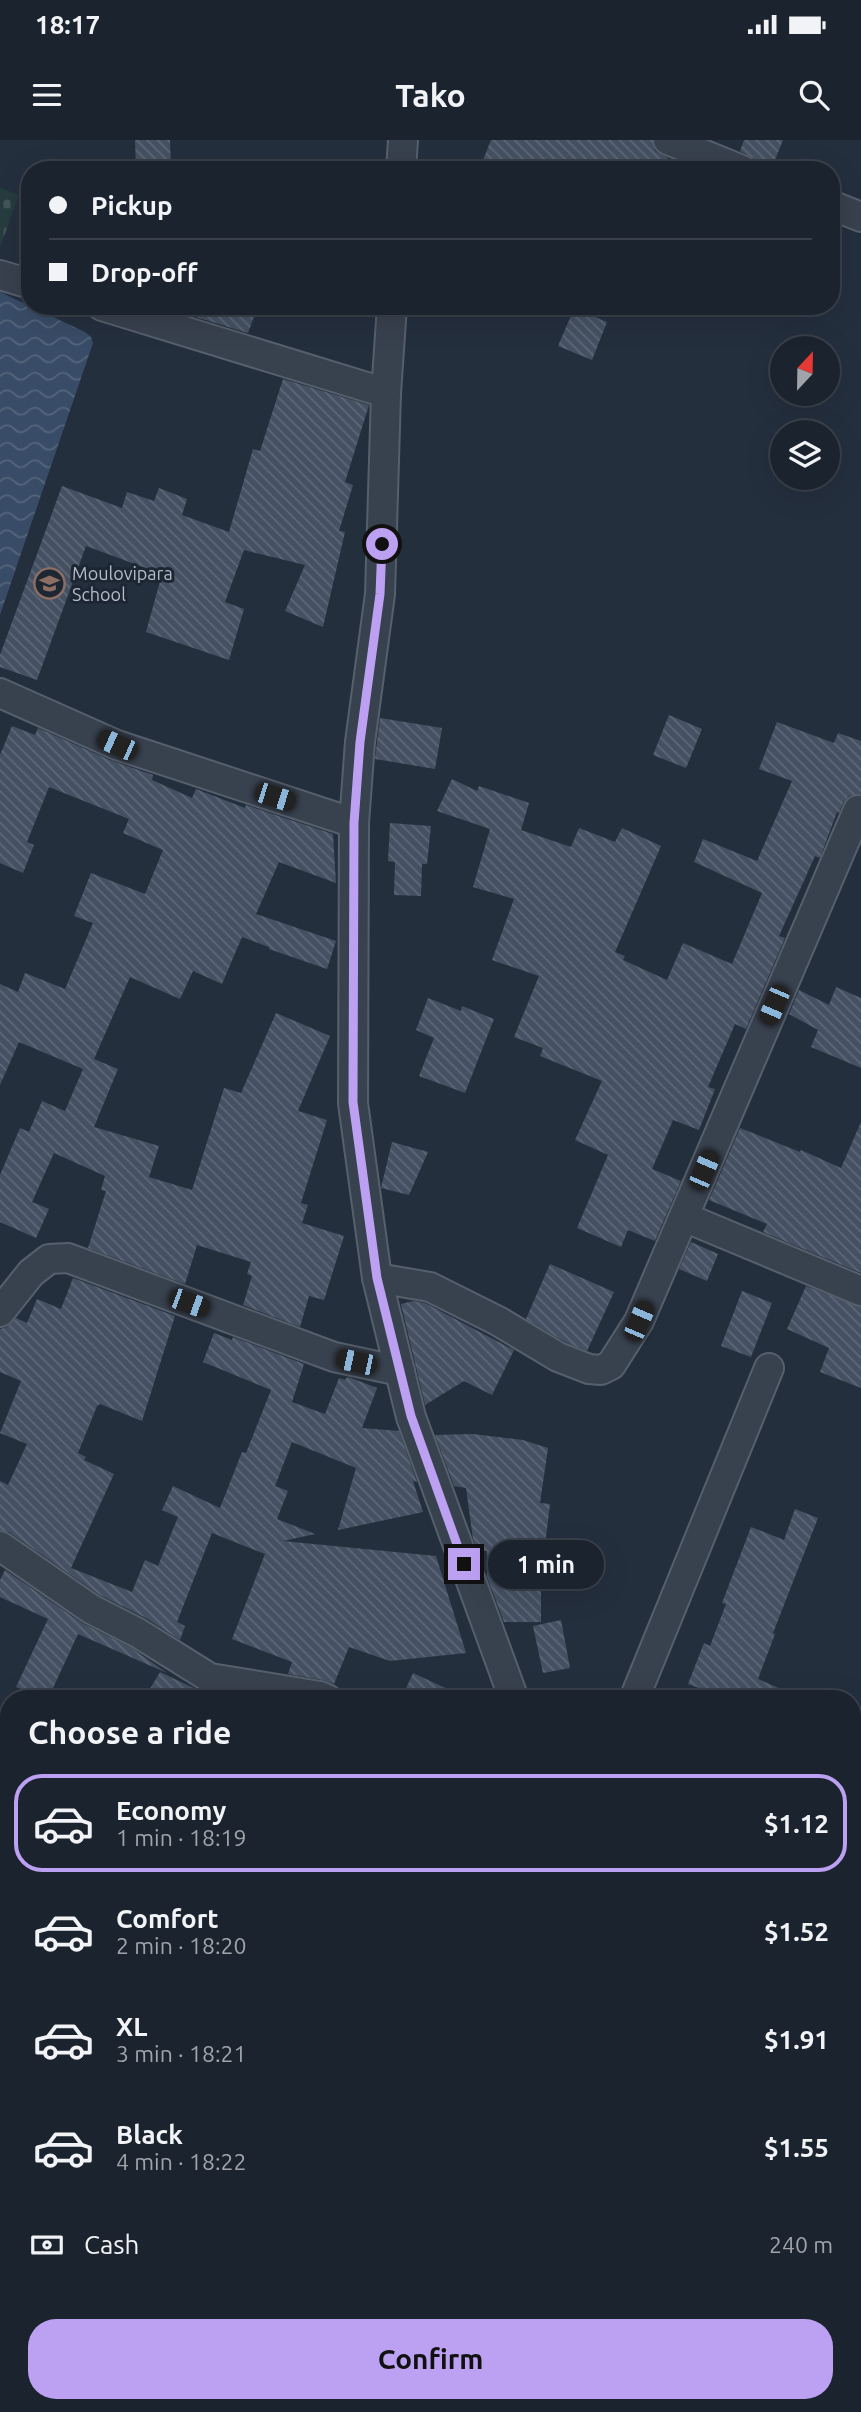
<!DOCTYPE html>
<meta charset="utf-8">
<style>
body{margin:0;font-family:Ubuntu,sans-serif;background:#242b36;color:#f1f3f6;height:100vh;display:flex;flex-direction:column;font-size:26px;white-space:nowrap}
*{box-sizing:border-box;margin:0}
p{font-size:23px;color:#a0a4aa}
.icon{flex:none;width:38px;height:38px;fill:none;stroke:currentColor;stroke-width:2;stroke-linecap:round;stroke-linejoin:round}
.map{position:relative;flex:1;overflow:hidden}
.side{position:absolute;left:0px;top:1550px;width:861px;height:723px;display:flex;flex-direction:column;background:#1b232e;border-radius:28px 28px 0 0;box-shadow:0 7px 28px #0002,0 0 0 2px #39404a}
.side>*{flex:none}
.guide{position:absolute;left:21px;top:21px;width:819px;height:154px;border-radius:28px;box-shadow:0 7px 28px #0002,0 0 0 2px #39404a;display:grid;align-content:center;height:154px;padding:0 28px;background:#1b232e}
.needle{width:46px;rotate:22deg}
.tools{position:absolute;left:770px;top:196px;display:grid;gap:14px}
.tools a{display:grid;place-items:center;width:70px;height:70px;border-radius:50%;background:#1b232e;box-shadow:0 7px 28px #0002,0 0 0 2px #39404a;font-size:35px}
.end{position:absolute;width:32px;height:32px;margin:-16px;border:9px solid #bca0f2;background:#111;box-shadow:0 0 0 4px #111}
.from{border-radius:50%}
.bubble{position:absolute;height:49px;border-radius:24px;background:#1b232e;box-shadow:0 7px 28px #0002,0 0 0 2px #39404a;font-size:23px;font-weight:700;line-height:49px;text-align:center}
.car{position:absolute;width:21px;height:42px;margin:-21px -10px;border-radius:9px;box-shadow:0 0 5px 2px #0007;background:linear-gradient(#222 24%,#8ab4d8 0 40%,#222 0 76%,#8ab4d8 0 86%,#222 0)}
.guide b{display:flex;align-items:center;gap:24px;height:66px;font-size:26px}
.guide b+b{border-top:2px solid #39404a}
.guide i{width:18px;height:18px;background:#f1f3f6}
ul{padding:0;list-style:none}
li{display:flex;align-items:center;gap:21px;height:98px;margin:0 14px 10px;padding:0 14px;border:4px solid transparent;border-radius:28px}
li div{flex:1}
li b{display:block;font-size:26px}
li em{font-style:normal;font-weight:700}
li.current{border-color:#bca0f2}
li>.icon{width:63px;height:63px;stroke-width:1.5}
h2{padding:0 28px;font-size:32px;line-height:84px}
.pay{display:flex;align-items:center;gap:18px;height:77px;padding:0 28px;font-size:26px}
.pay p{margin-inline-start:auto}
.primary-button{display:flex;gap:14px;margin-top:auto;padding:14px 28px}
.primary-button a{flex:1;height:80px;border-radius:28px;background:#bca0f2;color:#111;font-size:28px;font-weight:700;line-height:80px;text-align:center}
.status{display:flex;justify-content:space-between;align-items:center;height:49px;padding:0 35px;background:#1b232e;direction:ltr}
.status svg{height:19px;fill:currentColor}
header{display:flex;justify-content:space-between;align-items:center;height:91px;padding:0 28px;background:#1b232e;font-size:32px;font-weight:700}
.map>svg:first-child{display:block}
</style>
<div class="status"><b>18:17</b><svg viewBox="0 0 49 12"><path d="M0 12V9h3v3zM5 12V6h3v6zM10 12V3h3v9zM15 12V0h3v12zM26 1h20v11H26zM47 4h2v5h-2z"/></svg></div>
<header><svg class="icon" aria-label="menu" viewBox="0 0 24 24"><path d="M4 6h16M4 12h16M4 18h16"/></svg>Tako<svg class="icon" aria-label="search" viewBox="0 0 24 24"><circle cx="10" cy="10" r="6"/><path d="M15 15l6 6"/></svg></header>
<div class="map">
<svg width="861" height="2272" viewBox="0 0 861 2272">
<defs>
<pattern id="cemetery-stones" width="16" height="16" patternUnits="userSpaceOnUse" patternTransform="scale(1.75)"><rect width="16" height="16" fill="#263c3f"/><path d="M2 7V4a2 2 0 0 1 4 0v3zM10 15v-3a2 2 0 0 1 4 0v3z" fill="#435659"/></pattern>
<pattern id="water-waves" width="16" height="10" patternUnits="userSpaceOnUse" patternTransform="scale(1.75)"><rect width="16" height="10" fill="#394c67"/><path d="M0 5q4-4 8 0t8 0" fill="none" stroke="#53647b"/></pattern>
<pattern id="building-back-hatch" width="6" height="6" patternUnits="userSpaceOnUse" patternTransform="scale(1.75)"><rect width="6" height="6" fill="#455162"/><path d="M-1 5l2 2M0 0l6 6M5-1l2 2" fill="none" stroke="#5d6877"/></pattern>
</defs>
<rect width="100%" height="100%" fill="#242f3e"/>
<polygon fill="url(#cemetery-stones)" points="0,48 19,55 0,107"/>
<polygon fill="url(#water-waves)" points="0,152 85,192 91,197 93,203 0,475"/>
<g fill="url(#building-back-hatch)">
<polygon points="135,0 170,0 171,30 136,30"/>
<polygon points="491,0 652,0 655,11 668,18 664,30 479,30"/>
<polygon points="744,0 783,0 771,30 758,30 755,19 740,11"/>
<polygon points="167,166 258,166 248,193 176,171"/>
<polygon points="575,166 599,166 595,177 607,182 592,220 558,206"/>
<polygon points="283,239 369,265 345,342 353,345 339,391 345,392 323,487 285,471 305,425 244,410 225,462 244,469 229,520 146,492 162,434 86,406 37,540 0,527 0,515 62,346 122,368 127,352 154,361 159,348 187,359 182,375 229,392 253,309 260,311"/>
<polygon points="669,575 702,589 686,628 653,615"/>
<polygon points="380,578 442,588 435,629 375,619"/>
<polygon points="777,582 834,603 838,593 861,601 861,654 849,656 843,663 839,673 837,672 820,718 815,716 779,796 785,798 746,889 735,884 708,947 715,949 699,990 673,980 652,1029 681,1041 655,1101 628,1090 621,1107 577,1088 608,1015 575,1000 602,941 540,916 543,908 514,897 539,836 492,820 514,759 473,747 490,689 437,671 452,639 477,651 479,646 529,663 521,690 571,707 579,688 615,702 622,688 661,706 615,812 625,816 623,820 667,840 683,803 732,824 762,753 694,722 703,699 757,721 792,641 759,629"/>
<polygon points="12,586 35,595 38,588 110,620 153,635 152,640 192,658 196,649 245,668 246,665 333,694 336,743 279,722 256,774 336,801 327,829 269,809 269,807 242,797 222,844 193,831 180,859 130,837 94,919 118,929 94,987 159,1006 149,1037 192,1050 224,948 241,953 276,873 330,896 298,971 327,980 301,1063 308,1065 302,1083 344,1096 324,1160 309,1156 300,1187 243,1165 252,1136 247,1134 251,1122 197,1105 185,1144 88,1108 106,1051 101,1050 105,1036 54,1013 32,1062 49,1069 36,1098 0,1082 0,1035 20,988 29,992 42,961 65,971 83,929 19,902 0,945 0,844 18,852 25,833 65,849 93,783 74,776 91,733 145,754 163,710 123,693 129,679 49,647 27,702 34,705 23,733 0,723 0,615"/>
<polygon points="390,683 431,686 427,724 422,724 421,756 394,755 395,722 388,721"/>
<polygon points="836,847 861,858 861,928 811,907 818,890 789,874 799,850 829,865"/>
<polygon points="428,858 461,871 462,866 494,879 465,953 419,936 434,898 416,890"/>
<polygon points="861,982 861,1133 763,1092 767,1084 709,1060 740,988 800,1012 801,1010 841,1028"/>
<polygon points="392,1002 428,1012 409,1055 381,1048"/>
<polygon points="691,1102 718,1114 707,1141 679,1129"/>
<polygon points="550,1124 614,1152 587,1211 565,1202 526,1179"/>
<polygon points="73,1138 175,1176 142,1281 100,1264 97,1266 78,1313 86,1317 84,1320 114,1334 71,1428 132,1452 145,1420 158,1426 178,1377 162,1370 173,1346 220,1368 242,1312 246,1313 271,1250 203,1222 214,1193 232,1200 233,1197 304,1224 292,1262 325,1274 339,1238 345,1240 347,1237 351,1238 377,1248 362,1288 399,1291 417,1342 413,1341 423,1372 338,1390 356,1328 292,1302 275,1346 288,1351 277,1379 315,1394 283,1401 436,1416 466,1513 390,1521 349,1507 334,1544 323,1540 288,1534 292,1522 232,1499 265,1414 212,1393 177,1482 185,1486 180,1500 146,1478 100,1455 9,1392 0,1390 0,1341 8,1345 27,1304 0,1293 21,1241 0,1232 0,1189 7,1187 16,1178 27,1183 37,1159 61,1169"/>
<polygon points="806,1146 861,1167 861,1248 820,1232 829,1208 787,1189"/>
<polygon points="742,1151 772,1163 751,1217 721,1206"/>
<polygon points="413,1161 425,1163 514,1210 492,1255 464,1241 425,1265 401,1164"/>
<polygon points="473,1294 523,1300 548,1308 540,1363 550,1364 541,1439 541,1482 504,1482 487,1437 487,1411 477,1410 473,1399 466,1348 454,1346 435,1295"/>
<polygon points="795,1369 818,1378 773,1493 775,1494 758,1539 804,1559 729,1559 688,1544 704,1503 710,1506 726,1464 722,1463 751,1387 784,1400"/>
<polygon points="5,1430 82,1483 130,1507 167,1533 78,1494 48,1559 16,1547 48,1479 0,1457 0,1440"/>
<polygon points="561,1480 570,1528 543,1533 533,1486"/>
<polygon points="160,1532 202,1552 219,1559 144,1559"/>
<polygon points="413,1533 469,1559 401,1559"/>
</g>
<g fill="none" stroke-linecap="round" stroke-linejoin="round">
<defs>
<g id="minor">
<polyline points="668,0 742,30"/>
<polyline points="401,30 403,0"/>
<polyline points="831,65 861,77"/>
<polyline points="0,135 30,144"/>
<polyline points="102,166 386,253"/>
<polyline points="392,166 386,253 380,454 360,602 354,683 353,963 377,1138 411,1277 514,1559"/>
<polyline points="0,553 117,605 354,683"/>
<polyline points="684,1077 861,1151"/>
<polyline points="377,1138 430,1147 498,1181 558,1217 589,1229 601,1230 611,1225 639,1181 858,670"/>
<polyline points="0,1172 31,1133 49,1119 68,1118 334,1217 400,1231"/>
<polyline points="0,1406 91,1469 138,1493 210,1538 320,1556 327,1559"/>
<polyline points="634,1559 769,1228"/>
<polyline points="852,1855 861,1858"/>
<polyline points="0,1861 9,1865"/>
<polyline points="852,2119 861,2123"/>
<polyline points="634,2264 635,2272"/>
<polyline points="449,2272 452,2264"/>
</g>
</defs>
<use href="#minor" stroke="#565f6c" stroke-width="32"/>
<use href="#minor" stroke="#38414e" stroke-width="28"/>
</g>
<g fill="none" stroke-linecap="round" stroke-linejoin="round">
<polyline stroke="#bca0f2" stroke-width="9" points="382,404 380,454 360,602 354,683 353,962 377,1138 411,1276 464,1424"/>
</g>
<defs>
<symbol id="school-ring" viewBox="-11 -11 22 22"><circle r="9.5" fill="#1d2633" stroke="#8d6e63" stroke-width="1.5"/><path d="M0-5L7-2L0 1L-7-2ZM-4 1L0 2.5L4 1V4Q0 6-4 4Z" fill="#8d6e63"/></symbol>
</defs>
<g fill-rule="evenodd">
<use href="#school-ring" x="32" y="426" width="35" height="35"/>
</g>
<g text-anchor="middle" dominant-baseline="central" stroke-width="6" stroke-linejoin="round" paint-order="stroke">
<g font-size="18" fill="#b4bcc9" stroke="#1d2633" text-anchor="start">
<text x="72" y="433">Moulovipara<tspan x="72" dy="21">School</tspan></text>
</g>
</g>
</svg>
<div class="tools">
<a><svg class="needle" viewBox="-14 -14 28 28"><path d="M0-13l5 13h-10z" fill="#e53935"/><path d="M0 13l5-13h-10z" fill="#a0a4aa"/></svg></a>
<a><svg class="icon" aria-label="layers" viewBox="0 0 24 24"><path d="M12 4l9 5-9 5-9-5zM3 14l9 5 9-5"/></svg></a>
</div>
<i class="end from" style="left:382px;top:404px"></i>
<i class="end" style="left:464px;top:1424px"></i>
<div class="bubble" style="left:488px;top:1400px;width:116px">1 min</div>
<i class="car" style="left:117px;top:605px;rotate:294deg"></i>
<i class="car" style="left:275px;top:657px;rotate:108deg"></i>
<i class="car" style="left:774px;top:865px;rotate:203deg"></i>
<i class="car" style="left:704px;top:1030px;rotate:23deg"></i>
<i class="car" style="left:189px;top:1163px;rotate:110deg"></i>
<i class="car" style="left:639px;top:1181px;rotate:23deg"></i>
<i class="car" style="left:356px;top:1222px;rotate:282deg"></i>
<div class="guide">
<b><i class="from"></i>Pickup</b>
<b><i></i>Drop-off</b>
</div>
<section class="side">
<h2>Choose a ride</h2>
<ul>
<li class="current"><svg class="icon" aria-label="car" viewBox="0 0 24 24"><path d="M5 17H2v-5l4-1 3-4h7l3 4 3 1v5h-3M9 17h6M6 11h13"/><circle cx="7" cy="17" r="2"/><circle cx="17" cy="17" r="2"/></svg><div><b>Economy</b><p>1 min · 18:19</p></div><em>$1.12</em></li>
<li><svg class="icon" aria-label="car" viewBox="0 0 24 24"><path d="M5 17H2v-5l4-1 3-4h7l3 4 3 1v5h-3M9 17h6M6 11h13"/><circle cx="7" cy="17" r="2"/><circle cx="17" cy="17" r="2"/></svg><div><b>Comfort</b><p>2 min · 18:20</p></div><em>$1.52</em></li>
<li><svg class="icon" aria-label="car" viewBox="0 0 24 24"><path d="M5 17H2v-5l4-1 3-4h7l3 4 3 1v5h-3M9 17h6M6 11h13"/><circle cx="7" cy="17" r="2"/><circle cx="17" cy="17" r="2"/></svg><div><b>XL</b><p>3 min · 18:21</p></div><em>$1.91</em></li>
<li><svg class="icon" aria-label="car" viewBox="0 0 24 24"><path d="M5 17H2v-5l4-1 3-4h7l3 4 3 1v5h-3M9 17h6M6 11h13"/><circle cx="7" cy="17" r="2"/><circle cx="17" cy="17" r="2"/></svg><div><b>Black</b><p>4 min · 18:22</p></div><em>$1.55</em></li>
</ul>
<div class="pay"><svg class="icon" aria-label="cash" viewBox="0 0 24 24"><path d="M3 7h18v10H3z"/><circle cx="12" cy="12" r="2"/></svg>Cash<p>240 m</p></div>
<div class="primary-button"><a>Confirm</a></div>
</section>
</div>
